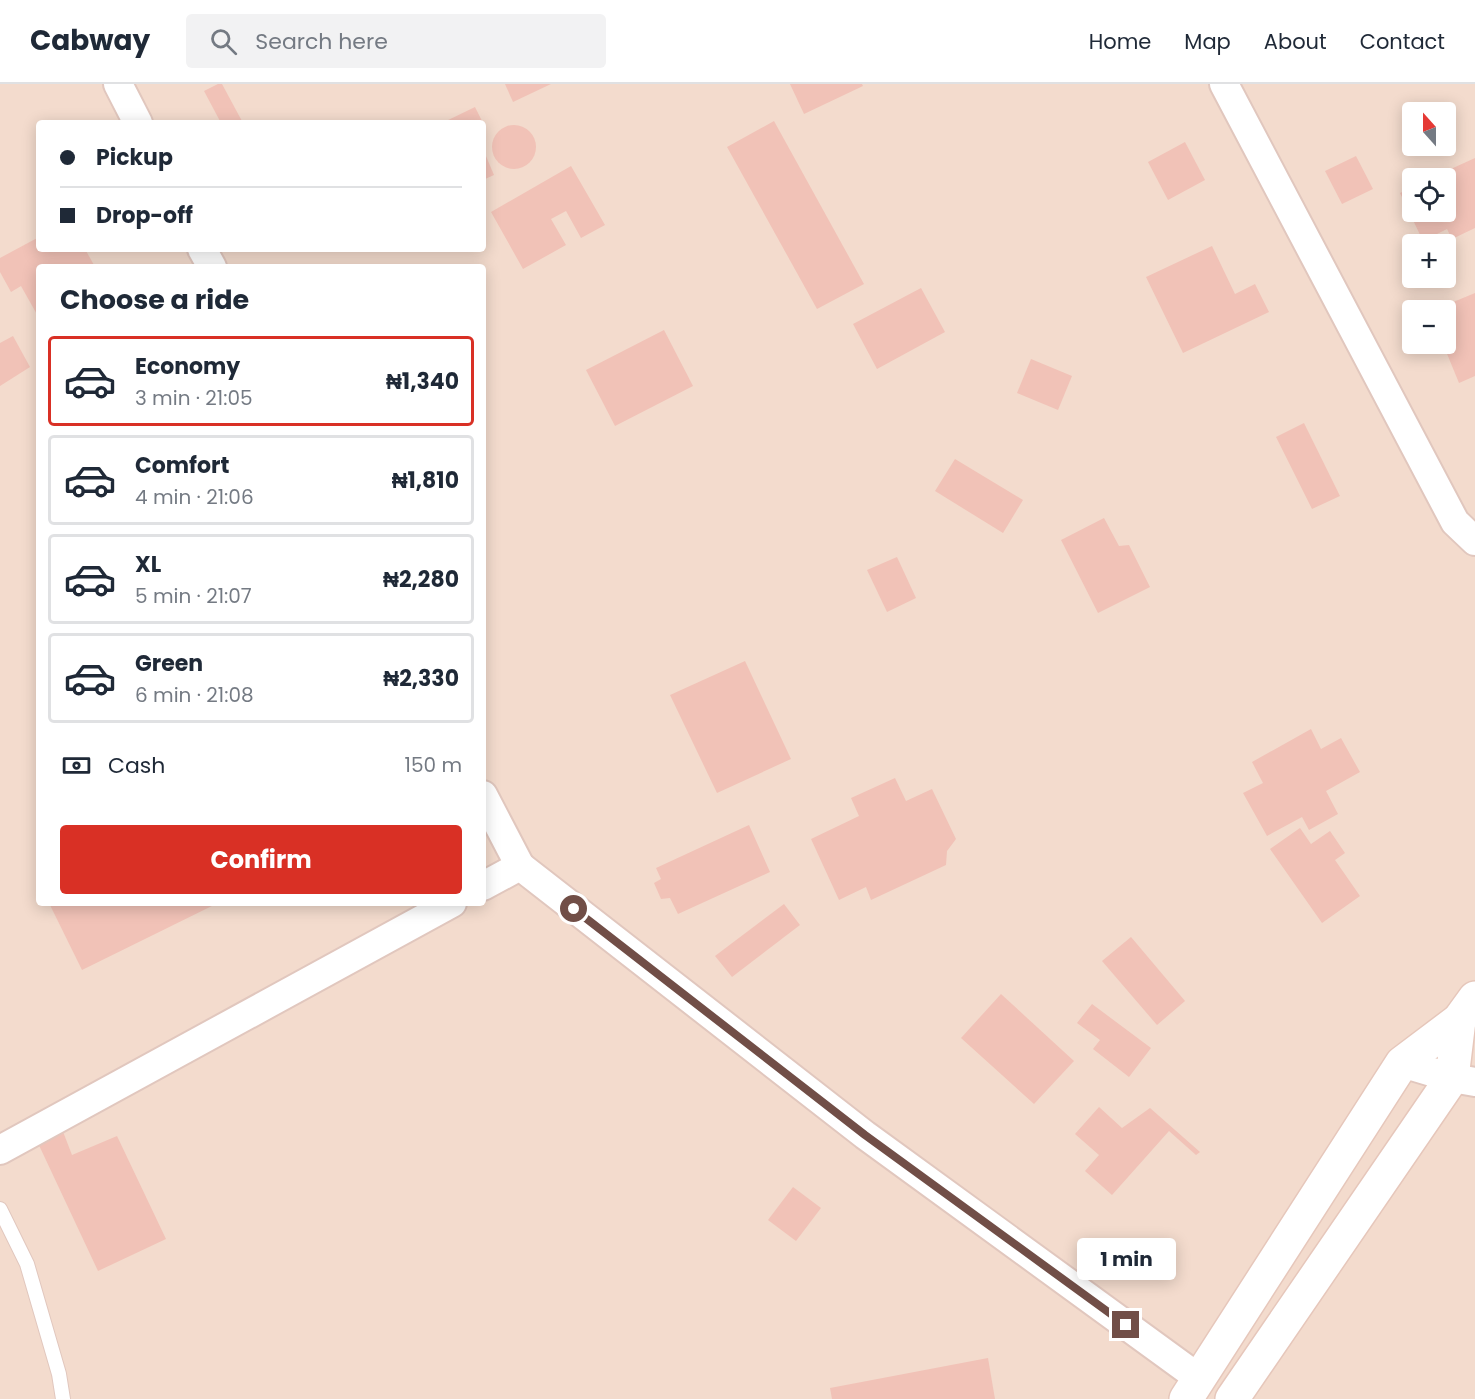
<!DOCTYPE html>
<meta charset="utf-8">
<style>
body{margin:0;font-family:Poppins,sans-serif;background:#f2f2f3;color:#1f2937;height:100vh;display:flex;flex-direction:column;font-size:22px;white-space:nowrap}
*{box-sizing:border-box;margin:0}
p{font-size:20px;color:#747a83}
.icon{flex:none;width:33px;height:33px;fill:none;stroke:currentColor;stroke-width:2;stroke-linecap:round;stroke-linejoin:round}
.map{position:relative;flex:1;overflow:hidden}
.side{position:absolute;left:36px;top:180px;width:450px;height:642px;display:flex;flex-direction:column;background:#fff;border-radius:6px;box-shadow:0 3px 15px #0003}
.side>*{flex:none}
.banner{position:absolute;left:36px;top:36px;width:450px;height:132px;border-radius:6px;box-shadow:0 3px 15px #0003;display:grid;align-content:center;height:132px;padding:0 24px;background:#fff}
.needle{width:39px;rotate:339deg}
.tools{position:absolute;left:1402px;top:18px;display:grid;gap:12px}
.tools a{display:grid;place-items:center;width:54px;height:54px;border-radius:6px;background:#fff;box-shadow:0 3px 15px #0003;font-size:30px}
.end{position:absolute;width:27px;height:27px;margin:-14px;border:8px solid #714e47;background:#fff;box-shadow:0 0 0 3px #fff}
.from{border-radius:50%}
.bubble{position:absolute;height:42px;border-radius:6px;background:#fff;box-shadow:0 3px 15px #0003;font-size:20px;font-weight:700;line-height:42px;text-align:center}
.banner b{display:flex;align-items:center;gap:21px;height:57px;font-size:22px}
.banner b+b{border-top:2px solid #e0e1e3}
.banner i{width:15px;height:15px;background:#1f2937}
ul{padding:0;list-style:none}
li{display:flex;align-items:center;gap:18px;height:90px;margin:0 12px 9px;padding:0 12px;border:3px solid #e0e1e3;border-radius:6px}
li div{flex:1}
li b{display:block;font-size:22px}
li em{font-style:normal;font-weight:700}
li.active{border-color:#d93025}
li>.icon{width:54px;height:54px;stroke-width:1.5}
h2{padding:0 24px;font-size:27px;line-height:72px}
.pay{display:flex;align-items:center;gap:15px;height:66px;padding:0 24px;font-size:22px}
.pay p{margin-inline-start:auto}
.cta{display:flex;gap:12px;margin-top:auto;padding:12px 24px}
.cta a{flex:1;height:69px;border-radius:6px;background:#d93025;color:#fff;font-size:24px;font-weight:700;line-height:69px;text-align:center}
header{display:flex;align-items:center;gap:36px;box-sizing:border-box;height:84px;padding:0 30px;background:#fff;border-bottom:2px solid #e0e1e3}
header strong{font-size:28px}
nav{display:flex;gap:33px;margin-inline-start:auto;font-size:21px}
.search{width:420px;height:54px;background:#f2f2f3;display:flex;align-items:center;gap:15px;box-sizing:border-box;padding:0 21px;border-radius:6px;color:#747a83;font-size:22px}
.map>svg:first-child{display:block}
</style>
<header>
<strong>Cabway</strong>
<div class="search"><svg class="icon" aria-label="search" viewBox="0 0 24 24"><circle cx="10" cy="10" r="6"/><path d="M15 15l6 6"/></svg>Search here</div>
<nav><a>Home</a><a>Map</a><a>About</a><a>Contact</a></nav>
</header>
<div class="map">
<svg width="1475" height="1315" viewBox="0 0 1475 1315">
<rect width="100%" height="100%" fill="#fcebdf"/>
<path fill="#f3dbcd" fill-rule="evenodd" d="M0,0H1475V1315H0ZM1413,28H1446V62H1413ZM39,39H483V165H39ZM1413,94H1446V128H1413ZM1413,160H1446V194H1413ZM39,183H483V819H39ZM1413,226H1446V260H1413Z"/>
<g fill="#f1c2b7">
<polygon points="218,0 222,0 243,39 221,39 204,7"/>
<polygon points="505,0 551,0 513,18"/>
<polygon points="790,0 862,0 863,2 804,30"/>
<polygon points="475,23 483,39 442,39"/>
<polygon points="774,37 864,200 817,225 727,63"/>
<circle cx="514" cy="63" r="22"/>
<polygon points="1185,58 1205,96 1168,116 1148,78"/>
<polygon points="483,65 494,91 483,96"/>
<polygon points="1356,72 1373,105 1342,120 1325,87"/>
<polygon points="1475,74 1475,144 1452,155 1447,145 1423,157 1400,109 1413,103 1413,128 1446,128 1446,94 1431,94"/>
<polygon points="571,82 605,141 581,154 566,127 551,135 566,161 523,185 491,128"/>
<polygon points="39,153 39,165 67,165 67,166 70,165 85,165 94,181 89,183 39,183 39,234 21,202 11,208 0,188 0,174"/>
<polygon points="1212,162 1235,210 1255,200 1269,228 1183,269 1146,193"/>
<polygon points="921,204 945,248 877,285 853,240"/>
<polygon points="1475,209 1475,292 1459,299 1443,260 1446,260 1446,244 1455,240 1446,221"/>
<polygon points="664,246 693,302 615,342 586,286"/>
<polygon points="13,252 30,283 0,302 0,259"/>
<polygon points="1031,275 1072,292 1058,326 1017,309"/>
<polygon points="1304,339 1340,412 1312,425 1276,353"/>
<polygon points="955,375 1023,416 1003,449 935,407"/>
<polygon points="1104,434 1119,462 1129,461 1150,503 1098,529 1061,456"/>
<polygon points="897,473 916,514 887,528 867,486"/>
<polygon points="745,577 791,675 717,709 670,611"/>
<polygon points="1311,645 1321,665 1341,654 1360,688 1326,707 1338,730 1309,746 1302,733 1267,752 1243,709 1263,699 1252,678"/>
<polygon points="895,694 906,717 932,705 956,755 947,767 946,781 871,816 866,803 839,816 811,755 859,732 851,714"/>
<polygon points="749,741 770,788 678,830 670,814 661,815 654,799 661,795 656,784"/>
<polygon points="1300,744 1311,760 1330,747 1345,769 1335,776 1360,812 1322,839 1270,765"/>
<polygon points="49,819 218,819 82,886"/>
<polygon points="784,820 800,841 732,893 715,872"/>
<polygon points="1131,853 1185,917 1157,941 1102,877"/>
<polygon points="1001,910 1074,977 1034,1020 961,954"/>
<polygon points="1092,920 1151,964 1129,993 1093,965 1100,956 1077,939"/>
<polygon points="1099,1023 1122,1044 1150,1024 1200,1068 1196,1071 1169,1047 1112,1111 1085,1087 1099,1071 1075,1050"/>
<polygon points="62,1045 72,1071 117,1052 166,1155 98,1187 37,1057"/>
<polygon points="793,1103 821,1124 796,1157 768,1136"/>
<polygon points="988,1274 995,1315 832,1315 830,1304"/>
</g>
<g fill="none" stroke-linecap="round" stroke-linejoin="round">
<defs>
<polyline id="service" points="0,1125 27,1180 59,1290 63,1315"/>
<g id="minor">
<polyline points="118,0 138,39"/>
<polyline points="1224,0 1455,438 1475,457"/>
<polyline points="202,165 212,183"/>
<polyline points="483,711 520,782"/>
<polyline points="483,802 520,782 865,1051 1200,1295"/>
<polyline points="1402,979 1452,994 1475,998"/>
<polyline points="0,1066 452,819"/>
</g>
<g id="secondary">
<polyline points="1186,1315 1402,979 1459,936 1475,914"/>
<polyline points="1232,1315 1452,994 1459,936"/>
</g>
</defs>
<use href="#service" stroke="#e1c7be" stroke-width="16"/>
<use href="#minor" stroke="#e1c7be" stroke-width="32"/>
<use href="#secondary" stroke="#e6c7bb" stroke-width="36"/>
<use href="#service" stroke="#fff" stroke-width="14"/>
<use href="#minor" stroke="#fff" stroke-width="28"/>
<use href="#secondary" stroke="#fff" stroke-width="33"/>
</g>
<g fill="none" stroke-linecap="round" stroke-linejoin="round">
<polyline stroke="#714e47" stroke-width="8" points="574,825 865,1051 1126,1241"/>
</g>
</svg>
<div class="tools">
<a><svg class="needle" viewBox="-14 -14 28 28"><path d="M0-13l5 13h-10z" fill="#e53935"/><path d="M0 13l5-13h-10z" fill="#747a83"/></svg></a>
<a><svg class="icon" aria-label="locate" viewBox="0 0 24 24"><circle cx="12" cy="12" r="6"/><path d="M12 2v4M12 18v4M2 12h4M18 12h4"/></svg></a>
<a>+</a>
<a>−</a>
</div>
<i class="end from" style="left:574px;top:825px"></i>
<i class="end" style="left:1126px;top:1241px"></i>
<div class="bubble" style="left:1077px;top:1154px;width:99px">1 min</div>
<div class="banner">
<b><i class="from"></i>Pickup</b>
<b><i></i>Drop-off</b>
</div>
<section class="side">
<h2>Choose a ride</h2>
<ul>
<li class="active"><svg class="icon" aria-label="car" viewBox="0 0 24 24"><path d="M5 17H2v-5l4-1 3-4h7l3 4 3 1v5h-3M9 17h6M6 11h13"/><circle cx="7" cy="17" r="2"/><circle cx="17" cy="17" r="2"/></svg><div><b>Economy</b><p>3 min · 21:05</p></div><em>₦1,340</em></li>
<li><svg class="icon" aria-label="car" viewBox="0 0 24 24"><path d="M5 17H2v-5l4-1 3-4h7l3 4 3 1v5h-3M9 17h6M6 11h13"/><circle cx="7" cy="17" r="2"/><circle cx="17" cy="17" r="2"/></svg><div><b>Comfort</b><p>4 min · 21:06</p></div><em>₦1,810</em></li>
<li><svg class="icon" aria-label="car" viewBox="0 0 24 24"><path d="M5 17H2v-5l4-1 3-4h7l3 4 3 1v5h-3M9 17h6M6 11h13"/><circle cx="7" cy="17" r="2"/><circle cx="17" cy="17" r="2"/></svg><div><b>XL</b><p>5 min · 21:07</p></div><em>₦2,280</em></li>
<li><svg class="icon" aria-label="car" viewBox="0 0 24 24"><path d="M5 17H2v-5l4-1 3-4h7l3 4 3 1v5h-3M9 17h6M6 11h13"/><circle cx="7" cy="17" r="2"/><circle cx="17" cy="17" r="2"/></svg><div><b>Green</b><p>6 min · 21:08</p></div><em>₦2,330</em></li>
</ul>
<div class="pay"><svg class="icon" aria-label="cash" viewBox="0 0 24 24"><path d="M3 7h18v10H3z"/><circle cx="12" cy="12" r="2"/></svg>Cash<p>150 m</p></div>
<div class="cta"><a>Confirm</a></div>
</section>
</div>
